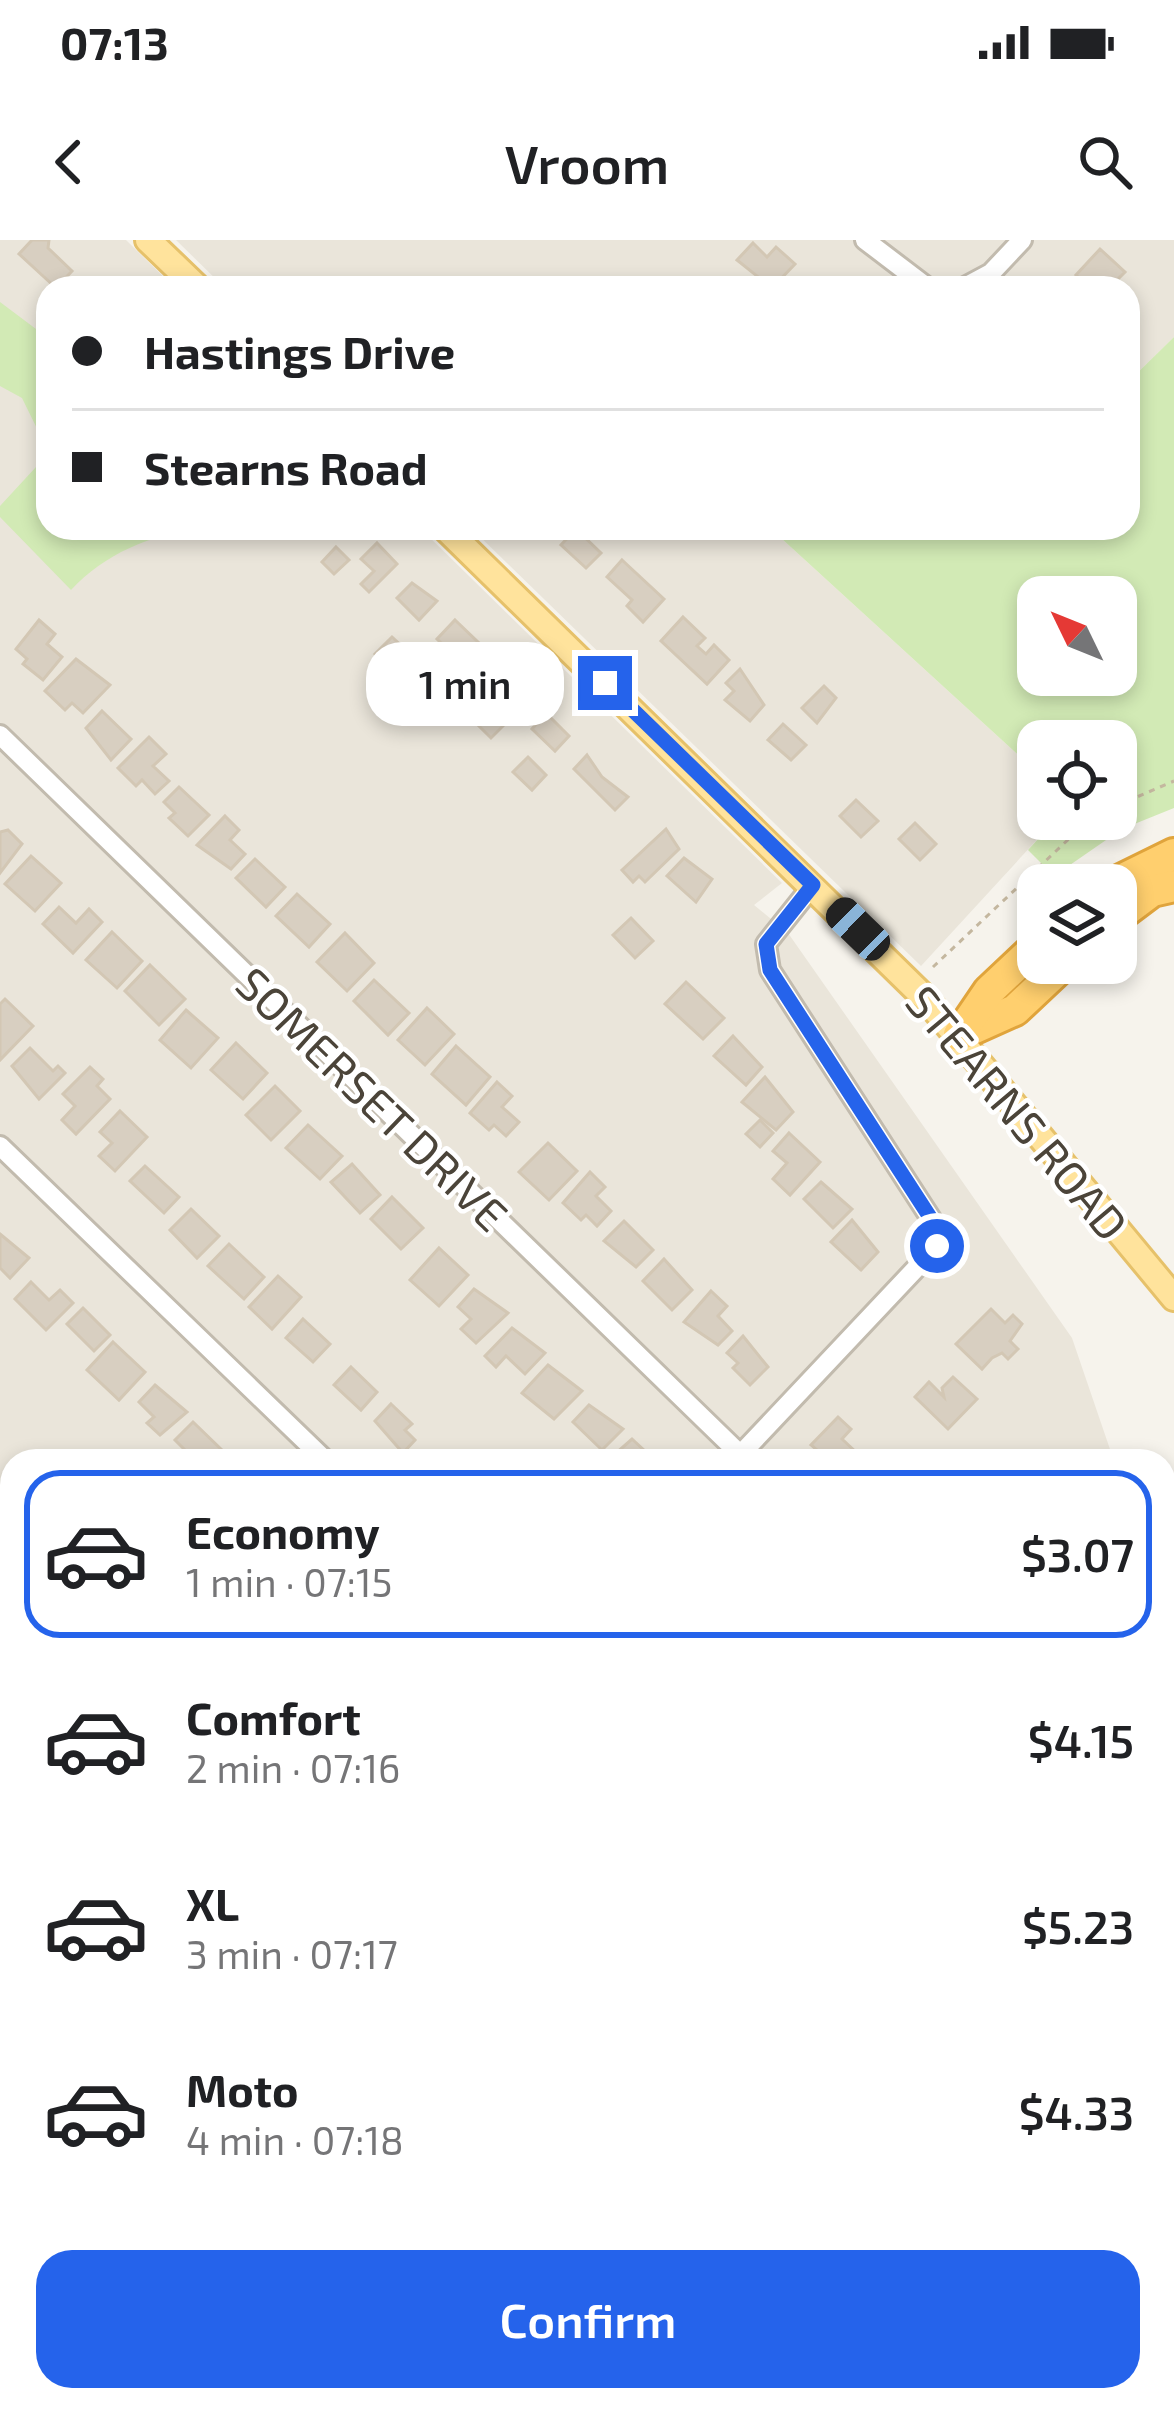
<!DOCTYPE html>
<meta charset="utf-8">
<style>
body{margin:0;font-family:"Exo 2",sans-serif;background:#f2f2f2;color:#202124;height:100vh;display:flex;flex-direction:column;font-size:45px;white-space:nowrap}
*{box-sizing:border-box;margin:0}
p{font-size:39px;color:#757577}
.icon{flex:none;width:66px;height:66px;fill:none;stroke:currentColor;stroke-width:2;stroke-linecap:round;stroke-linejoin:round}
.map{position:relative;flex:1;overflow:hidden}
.side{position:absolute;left:0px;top:1209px;width:1176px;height:963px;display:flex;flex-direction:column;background:#fff;border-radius:36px 36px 0 0;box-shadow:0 6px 18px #0003}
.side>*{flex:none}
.top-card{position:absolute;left:36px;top:36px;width:1104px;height:264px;border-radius:36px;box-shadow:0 6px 18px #0003;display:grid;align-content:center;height:264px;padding:0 36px;background:#fff}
.needle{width:78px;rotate:313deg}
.tools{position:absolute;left:1017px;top:336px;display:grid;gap:24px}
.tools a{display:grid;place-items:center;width:120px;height:120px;border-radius:24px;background:#fff;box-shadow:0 6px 18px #0003;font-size:60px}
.end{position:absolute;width:54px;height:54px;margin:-27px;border:15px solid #2563eb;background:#fff;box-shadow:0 0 0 6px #fff}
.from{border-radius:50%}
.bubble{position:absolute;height:84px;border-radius:36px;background:#fff;box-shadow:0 6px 18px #0003;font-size:39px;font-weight:600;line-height:84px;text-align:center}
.car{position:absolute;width:36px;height:72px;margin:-36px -18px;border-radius:15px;box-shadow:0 0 9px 3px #0007;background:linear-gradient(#222 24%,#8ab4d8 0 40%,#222 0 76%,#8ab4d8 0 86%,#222 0)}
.top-card b{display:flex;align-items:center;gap:42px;height:114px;font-size:45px}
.top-card b+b{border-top:3px solid #e0e0e0}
.top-card i{width:30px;height:30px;background:#202124}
ul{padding:21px 0 0;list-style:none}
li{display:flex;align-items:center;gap:36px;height:168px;margin:0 24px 18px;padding:0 12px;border:6px solid transparent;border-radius:36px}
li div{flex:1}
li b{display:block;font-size:45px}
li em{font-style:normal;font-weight:600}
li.on{border-color:#2563eb}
li>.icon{width:108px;height:108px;stroke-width:1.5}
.button{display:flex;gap:24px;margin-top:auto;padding:24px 36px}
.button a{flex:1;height:138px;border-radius:36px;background:#2563eb;color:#fff;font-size:48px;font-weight:600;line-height:138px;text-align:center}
.status{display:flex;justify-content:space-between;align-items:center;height:84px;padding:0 60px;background:#fff;direction:ltr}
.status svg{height:33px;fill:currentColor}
header{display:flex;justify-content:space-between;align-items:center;height:156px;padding:0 36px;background:#fff;font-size:54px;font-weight:600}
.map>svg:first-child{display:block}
</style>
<div class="status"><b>07:13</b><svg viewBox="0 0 49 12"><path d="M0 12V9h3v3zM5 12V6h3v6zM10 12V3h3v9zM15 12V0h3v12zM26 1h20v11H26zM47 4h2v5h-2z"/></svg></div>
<header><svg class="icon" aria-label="back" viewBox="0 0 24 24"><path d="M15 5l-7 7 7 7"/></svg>Vroom<svg class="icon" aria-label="search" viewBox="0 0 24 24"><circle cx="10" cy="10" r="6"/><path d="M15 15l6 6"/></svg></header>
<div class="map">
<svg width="1174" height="2171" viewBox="0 0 1174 2171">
<rect width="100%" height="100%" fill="#f6f3ec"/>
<g fill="#eae5da">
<polygon points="0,0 126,0 175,48 48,48 48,288 420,288 782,643 754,665 788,693 1072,1098 1114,1221 12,1221 12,2160 959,2160 958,2171 0,2171"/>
<polygon points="176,0 1174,0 1174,97 1128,142 1128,48 225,48"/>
<polygon points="471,288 770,288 1038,533 1038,579 1056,579 921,726"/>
</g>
<g fill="#d2eab5" fill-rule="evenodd">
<polygon points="0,62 48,98 48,211 22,158 0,146"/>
<path d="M1174,97V568L1122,589L1054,636L1028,610L1056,579H1116V501H1038V533L770,288H1128V142ZM1038,357H1116V435H1038Z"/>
<path d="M48,214V288L199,289C152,294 104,314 71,350L0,277V266Z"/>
</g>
<g fill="#d8cfc1" stroke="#d3c7b4" stroke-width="3">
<polygon points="32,0 49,0 48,8 72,31 56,48 19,14"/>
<polygon points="753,3 767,17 776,7 795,24 772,48 737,20"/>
<polygon points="1100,9 1125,32 1115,42 1122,48 1090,48 1076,35"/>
<polygon points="576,289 601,313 586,328 561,305"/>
<polygon points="377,303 397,324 369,352 361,344 374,331 361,319"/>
<polygon points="336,307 349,320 334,334 322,322"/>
<polygon points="622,320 664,359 643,382 627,366 632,360 607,337"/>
<polygon points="412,343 437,361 419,380 397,358"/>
<polygon points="683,377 705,398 697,406 706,414 714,405 729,420 707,444 661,401"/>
<polygon points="39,380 55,394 47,404 62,417 43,440 23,424 27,419 16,409"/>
<polygon points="455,380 478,402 460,421 437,399"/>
<polygon points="392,397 405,409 388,426 375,414"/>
<polygon points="417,410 429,422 411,440 398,428"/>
<polygon points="76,419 110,445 83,473 72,463 65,470 45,451"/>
<polygon points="475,429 516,473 491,498 476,483 490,470 460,441"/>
<polygon points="740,429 764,465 750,481 725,460 734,451 726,443"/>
<polygon points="824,446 836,458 817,483 802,468"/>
<polygon points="102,471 131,499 111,520 86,488"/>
<polygon points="546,473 569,496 555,511 532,489"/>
<polygon points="783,484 806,505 791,520 768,500"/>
<polygon points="149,497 166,514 153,526 169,541 155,554 142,540 136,546 118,528"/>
<polygon points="587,515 602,537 628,557 615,570 574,529"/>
<polygon points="528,517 546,535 532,550 513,532"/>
<polygon points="179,547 209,575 188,596 169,578 175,573 164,562"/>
<polygon points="856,560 878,581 861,597 840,576"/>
<polygon points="225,576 239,590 230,600 245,614 231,629 197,605"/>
<polygon points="915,583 936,604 920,620 899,599"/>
<polygon points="666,589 679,609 645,642 639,636 633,642 622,630"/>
<polygon points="8,590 22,604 0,633 0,592"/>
<polygon points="31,616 61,643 35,671 5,644"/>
<polygon points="684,618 712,639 696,662 667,636"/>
<polygon points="255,619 285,647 266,667 236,638"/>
<polygon points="297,654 330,684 309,707 276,676"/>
<polygon points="59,667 76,683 89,669 102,682 73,713 43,684"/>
<polygon points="631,678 653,701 635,718 613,695"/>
<polygon points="112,692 142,721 117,748 86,720"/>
<polygon points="345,693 374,723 347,751 317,722"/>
<polygon points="150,725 185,759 159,785 125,751"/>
<polygon points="374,740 409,773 388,795 354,761"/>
<polygon points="686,742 724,778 703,799 665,764"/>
<polygon points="5,759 33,786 0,820 0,764"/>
<polygon points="427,768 454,794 425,825 398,800"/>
<polygon points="186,770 218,798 191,828 160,800"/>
<polygon points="733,796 762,827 746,845 714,816"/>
<polygon points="236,803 267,833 243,859 211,830"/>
<polygon points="456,806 490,837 466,865 432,834"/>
<polygon points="30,808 53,831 58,826 65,833 39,859 12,826"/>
<polygon points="90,827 103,839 97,846 110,859 76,894 62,880 75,866 63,854"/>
<polygon points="765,837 793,872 776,890 742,862"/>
<polygon points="497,842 512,856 502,867 519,882 506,896 494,885 489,890 470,873"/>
<polygon points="275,846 300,871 271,900 246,875"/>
<polygon points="120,871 147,897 115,931 99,916 112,903 100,892"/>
<polygon points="760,880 773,893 760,907 746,894"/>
<polygon points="308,885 342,916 320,939 286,908"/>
<polygon points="789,893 820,922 790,955 773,939 787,923 773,911"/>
<polygon points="548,903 577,931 549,960 519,932"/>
<polygon points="352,924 380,955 360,973 331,942"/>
<polygon points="145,926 179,957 164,973 130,941"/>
<polygon points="590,932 605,947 596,956 611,971 597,986 586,975 581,980 563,963"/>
<polygon points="821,942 852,969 833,988 804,959"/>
<polygon points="392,957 423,988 401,1009 371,979"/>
<polygon points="191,969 219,996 197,1018 170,990"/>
<polygon points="852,980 878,1012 861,1030 831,1002"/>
<polygon points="624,981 653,1010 636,1027 604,1001"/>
<polygon points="0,994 29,1018 10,1038 0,1028"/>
<polygon points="229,1004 264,1037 244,1059 208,1026"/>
<polygon points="439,1008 468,1035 439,1066 410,1040"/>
<polygon points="664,1019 692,1050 672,1070 643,1041"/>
<polygon points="278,1036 301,1057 272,1089 249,1067"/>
<polygon points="31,1042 49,1060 60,1050 73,1063 46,1090 15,1059"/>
<polygon points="474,1049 508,1073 476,1103 461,1089 471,1079 458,1067"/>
<polygon points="711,1051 727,1066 718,1076 732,1091 718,1105 684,1082"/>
<polygon points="83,1068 110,1095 94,1111 67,1084"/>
<polygon points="991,1069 1005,1083 1013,1075 1022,1084 1010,1101 1018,1109 1008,1119 1002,1113 992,1118 982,1129 956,1104"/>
<polygon points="303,1079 330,1104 313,1122 286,1098"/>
<polygon points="512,1088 545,1113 525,1134 506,1116 496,1127 485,1116"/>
<polygon points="743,1096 768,1127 750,1145 733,1128 738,1123 727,1113"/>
<polygon points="113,1102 145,1132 119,1160 87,1130"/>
<polygon points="548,1125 582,1151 554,1179 522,1153"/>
<polygon points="351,1127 377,1152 361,1170 334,1145"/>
<polygon points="953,1137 977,1159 948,1189 915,1157 929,1142 944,1157 942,1148"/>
<polygon points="155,1145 187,1172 160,1195 147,1183 154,1177 139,1162"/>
<polygon points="391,1164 412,1184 405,1190 415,1200 403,1213 375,1181"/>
<polygon points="589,1165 623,1189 602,1210 573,1182"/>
<polygon points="838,1177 851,1189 842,1199 857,1213 850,1221 837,1221 829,1213 825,1217 811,1205"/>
<polygon points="193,1182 224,1212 215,1221 196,1221 175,1200"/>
<polygon points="632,1199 646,1212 641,1217 645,1221 607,1221"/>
<polygon points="3,1620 12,1629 12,1671 0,1660"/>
<polygon points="6,2016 12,2023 7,2041 12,2071 2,2081 0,2022"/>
<polygon points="94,2160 128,2160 136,2171 105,2171"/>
<polygon points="792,2160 843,2160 840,2171 806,2171 790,2166"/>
</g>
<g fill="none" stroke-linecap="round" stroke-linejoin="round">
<defs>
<g id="minor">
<polyline points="865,0 928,48"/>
<polyline points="963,48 991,33 1022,0"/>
<polyline points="0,495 747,1221"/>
<polyline points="0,906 326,1221"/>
<polyline points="740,1215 937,1006 937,988 770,730 766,704 813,645"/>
<polyline points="0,1320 12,1332"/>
<polyline points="0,1744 12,1755"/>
<polyline points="0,2156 15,2171"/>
<polyline points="428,2160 440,2171"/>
<polyline points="728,2171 731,2160"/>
</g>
<g id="major">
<polyline points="148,0 198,48"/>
<polyline points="445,288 926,759 1174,1058"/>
</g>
<g id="highway">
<polyline points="1111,645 1174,614"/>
<polyline points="1116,678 1152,651 1174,646"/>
<polyline points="959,795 1015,770 1065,723"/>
<polyline points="959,795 989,751 1038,705"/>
<polyline points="1164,1591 1174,1558"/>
<polyline points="1164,1762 1174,1726"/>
<polyline points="1164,1998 1174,1978"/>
<polyline points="1016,2171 1019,2160"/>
<polyline points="1069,2171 1071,2160"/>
<polyline points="1091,2171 1095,2160"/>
</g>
</defs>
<use href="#minor" stroke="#c2bbae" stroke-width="24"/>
<use href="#major" stroke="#e6c16a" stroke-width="30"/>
<use href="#highway" stroke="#e0a43c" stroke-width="36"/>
<g stroke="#c4b79f" stroke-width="3" stroke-dasharray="6 6" stroke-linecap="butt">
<polyline points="1116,566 1174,541"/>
<polyline points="933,727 1090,579"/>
<polyline points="942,2171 945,2160"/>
<polyline points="950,2171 952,2160"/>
</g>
<use href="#minor" stroke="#fff" stroke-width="18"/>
<use href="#major" stroke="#ffe39c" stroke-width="24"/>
<use href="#highway" stroke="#ffcf6e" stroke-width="30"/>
<polyline stroke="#c4b79f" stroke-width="3" stroke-dasharray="6 6" stroke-linecap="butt" points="944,2160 942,2169 952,2171"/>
</g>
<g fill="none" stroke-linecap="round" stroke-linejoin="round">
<polyline stroke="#2563eb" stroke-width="15" points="605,443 813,645 766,704 770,730 937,988 937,1006"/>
</g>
<g text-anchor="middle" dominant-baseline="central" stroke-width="9" stroke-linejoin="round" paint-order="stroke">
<g font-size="45" fill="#4b4439" stroke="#fff">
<text transform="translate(373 858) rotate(44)">SOMERSET DRIVE</text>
<text transform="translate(1018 872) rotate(50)">STEARNS ROAD</text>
</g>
</g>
</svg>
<div class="tools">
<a><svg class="needle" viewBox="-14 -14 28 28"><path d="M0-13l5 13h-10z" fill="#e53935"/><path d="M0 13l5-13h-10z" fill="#757577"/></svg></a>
<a><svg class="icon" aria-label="locate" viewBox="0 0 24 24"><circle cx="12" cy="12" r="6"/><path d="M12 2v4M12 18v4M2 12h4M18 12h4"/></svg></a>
<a><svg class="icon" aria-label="layers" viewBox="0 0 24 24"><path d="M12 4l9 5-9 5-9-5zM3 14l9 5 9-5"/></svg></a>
</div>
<i class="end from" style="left:937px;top:1006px"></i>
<i class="end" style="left:605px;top:443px"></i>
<div class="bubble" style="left:366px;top:402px;width:198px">1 min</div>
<i class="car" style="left:858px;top:689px;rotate:314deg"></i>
<div class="top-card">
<b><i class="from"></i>Hastings Drive</b>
<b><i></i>Stearns Road</b>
</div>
<section class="side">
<ul>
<li class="on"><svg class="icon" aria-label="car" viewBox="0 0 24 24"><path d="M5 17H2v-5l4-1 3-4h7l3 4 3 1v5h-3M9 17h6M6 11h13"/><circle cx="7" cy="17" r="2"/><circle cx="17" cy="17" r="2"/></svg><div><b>Economy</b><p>1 min · 07:15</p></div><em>$3.07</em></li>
<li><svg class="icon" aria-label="car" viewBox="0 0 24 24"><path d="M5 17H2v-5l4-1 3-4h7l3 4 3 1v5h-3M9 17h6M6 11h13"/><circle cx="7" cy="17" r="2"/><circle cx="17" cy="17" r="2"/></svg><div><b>Comfort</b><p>2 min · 07:16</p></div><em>$4.15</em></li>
<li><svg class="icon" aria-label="car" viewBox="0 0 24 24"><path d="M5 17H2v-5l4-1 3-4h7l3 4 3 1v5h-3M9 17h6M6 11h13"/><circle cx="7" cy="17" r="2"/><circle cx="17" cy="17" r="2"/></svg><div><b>XL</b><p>3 min · 07:17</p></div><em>$5.23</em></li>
<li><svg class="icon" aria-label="car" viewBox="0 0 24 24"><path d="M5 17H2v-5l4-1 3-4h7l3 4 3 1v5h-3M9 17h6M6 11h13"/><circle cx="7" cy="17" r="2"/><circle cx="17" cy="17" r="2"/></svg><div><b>Moto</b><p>4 min · 07:18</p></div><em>$4.33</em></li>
</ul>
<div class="button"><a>Confirm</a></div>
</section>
</div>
